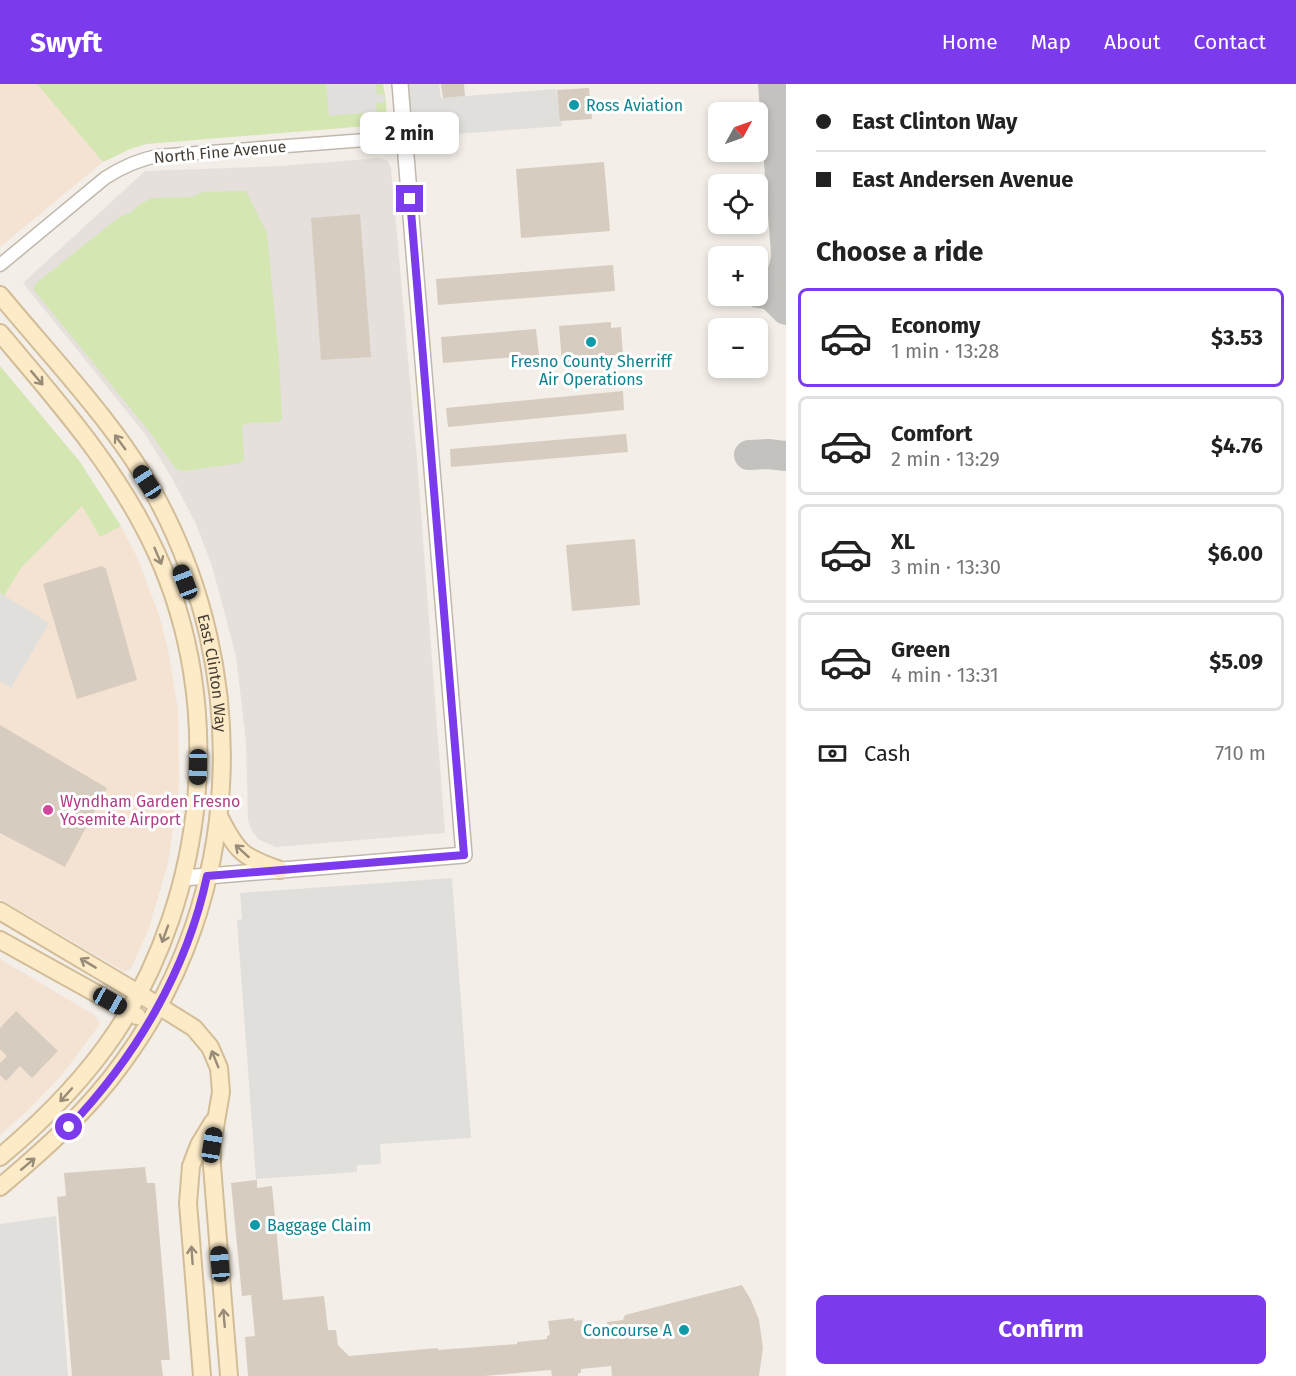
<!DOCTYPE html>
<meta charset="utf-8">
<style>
body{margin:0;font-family:"Fira Sans",sans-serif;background:#f2f2f2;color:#222;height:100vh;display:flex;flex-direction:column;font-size:22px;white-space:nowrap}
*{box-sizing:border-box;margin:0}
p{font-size:20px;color:#767676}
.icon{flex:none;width:33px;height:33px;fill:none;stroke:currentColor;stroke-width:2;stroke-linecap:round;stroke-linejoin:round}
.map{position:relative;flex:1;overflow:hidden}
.side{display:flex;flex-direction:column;background:#fff;width:510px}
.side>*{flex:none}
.top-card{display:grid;align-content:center;height:132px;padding:0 30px;background:#fff}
.needle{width:39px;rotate:50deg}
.fabs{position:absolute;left:708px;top:18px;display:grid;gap:12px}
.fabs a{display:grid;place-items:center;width:60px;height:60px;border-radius:9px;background:#fff;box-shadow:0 3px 9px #0003;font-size:30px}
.end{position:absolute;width:27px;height:27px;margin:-14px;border:8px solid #7c3aed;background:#fff;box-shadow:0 0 0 3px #fff}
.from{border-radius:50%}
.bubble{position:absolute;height:42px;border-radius:9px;background:#fff;box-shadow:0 3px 9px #0003;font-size:20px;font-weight:700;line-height:42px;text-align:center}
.car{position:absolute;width:18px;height:36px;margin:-18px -9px;border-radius:8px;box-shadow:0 0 4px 2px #0007;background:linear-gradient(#222 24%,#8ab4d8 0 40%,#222 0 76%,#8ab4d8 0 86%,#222 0)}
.top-card b{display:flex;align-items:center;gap:21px;height:57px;font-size:22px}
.top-card b+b{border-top:2px solid #e0e0e0}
.top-card i{width:15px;height:15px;background:#222}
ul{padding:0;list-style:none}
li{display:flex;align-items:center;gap:18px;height:99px;margin:0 12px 9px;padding:0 18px;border:3px solid #e0e0e0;border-radius:9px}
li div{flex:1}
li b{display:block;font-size:22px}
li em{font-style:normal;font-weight:700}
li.selected{border-color:#7c3aed}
li>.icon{width:54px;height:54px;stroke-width:1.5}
h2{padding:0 30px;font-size:27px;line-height:72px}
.pay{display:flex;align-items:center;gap:15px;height:66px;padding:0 30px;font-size:22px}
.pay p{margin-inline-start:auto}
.action{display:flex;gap:12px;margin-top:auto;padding:12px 30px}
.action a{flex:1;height:69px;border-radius:9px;background:#7c3aed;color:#fff;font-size:24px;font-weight:700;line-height:69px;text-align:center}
header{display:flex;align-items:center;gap:36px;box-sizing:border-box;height:84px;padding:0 30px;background:#7c3aed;color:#fff}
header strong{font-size:28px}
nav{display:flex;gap:33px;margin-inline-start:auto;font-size:21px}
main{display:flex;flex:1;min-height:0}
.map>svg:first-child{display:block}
</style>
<header>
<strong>Swyft</strong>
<nav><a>Home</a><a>Map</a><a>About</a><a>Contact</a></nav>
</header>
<main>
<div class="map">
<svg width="786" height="1292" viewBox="0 0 786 1292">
<rect width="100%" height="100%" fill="#f3eee7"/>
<g fill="#f4e3d3">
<polygon points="0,0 38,0 103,78 0,163"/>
<polygon points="82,422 100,453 121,442 137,473 160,534 168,566 178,625 179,701 168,779 149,844 131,885 125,888 0,815 0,597 11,603 49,539 4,512 21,484"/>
<polygon points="0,875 96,932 100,940 61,992 26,1028 0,1051"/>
</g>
<polygon fill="#e5e0dc" points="380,74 388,77 391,84 417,375 445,749 276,763 258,755 252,747 248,737 246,658 236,572 212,482 196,440 172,394 145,350 23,199 145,87 280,82"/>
<g fill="#d4e6b1">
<path d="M37,0H383C385,13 391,33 379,41L146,60L130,65L103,78Z"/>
<polygon points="246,107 267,149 279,275 282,336 278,338 248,339 242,342 244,376 240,379 184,387 176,385 148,346 34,206 35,200 118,134 131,128 140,120 152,114 191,113 203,108"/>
<polygon points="0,282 80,378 121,442 100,453 82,422 21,484 4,512 0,509"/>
</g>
<g fill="#e1dfdc">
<polygon points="326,0 376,0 377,10 384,10 385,18 376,19 377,28 329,32"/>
<polygon points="408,0 439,0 441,14 556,5 562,42 443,51 443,61 415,63 414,65"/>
<polygon points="0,509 49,539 11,604 0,597"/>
<polygon points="452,794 471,1054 380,1060 381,1080 357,1081 357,1088 256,1095 237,836 242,835 240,809"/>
<polygon points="56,1132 68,1292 0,1292 0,1140"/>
</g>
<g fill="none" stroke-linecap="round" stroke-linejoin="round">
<g stroke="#c4c2be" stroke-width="30">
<polyline points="773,0 786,169"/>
<path d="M758,208C776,204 783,192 786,174"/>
<polyline points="758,209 771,211 786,226"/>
<polyline points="749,371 768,370 786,372"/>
</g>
</g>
<g fill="#d7ccc0">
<polygon points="441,0 464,0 465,12 443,14"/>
<polygon points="589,4 592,35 560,37 557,6"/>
<polygon points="604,78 610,147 521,154 516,85"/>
<polygon points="360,130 371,273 321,276 311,134"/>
<polygon points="613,181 615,207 438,221 436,195"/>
<polygon points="611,238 611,244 621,243 623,273 562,278 559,242"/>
<polygon points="536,245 539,271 443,279 441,253"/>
<polygon points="623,307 624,326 448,343 446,324"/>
<polygon points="626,350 628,368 451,383 450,365"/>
<polygon points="635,455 640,521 572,527 566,461"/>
<polygon points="102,482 106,485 137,596 77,615 43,500"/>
<polygon points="0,641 107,704 65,783 0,749"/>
<polygon points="16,927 58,967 32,994 20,982 6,997 0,991 0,979 7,972 0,965 0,944"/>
<polygon points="145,1083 147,1099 155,1099 170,1276 161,1276 163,1292 72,1292 57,1113 66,1112 64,1089"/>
<polygon points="257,1096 257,1104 272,1102 283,1216 324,1212 328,1246 336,1246 338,1261 349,1272 438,1264 438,1266 517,1260 517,1258 547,1255 547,1252 550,1251 548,1237 574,1234 574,1237 582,1236 583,1253 608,1251 607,1238 623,1236 625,1231 742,1201 751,1216 759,1236 763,1264 759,1292 612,1292 611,1282 581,1285 581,1289 578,1289 578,1292 552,1292 551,1286 484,1292 248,1292 245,1253 255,1252 251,1211 242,1212 231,1099"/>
</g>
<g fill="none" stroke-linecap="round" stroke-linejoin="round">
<defs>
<path id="minor" d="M0,181L105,94C122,83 137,76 157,72L405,53"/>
<polyline id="tertiary" points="183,794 464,771 400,0"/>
<g id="secondary">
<path id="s1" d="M0,211C53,275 115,339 155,411C253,590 244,813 123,978C88,1027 45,1065 0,1103"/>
<path d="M0,249C58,318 118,385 156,468C226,620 207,809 116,948C84,996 44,1036 0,1073"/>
<path d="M219,732C237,768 242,773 280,786"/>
<polyline points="0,827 138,909 194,944 210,963 219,984 221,1008 212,1061 212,1082 229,1292"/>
<polyline points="0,856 137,932"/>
<polyline points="202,1292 188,1119 191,1082 199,1061 213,1038"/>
</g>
</defs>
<use href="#minor" stroke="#c1b8ad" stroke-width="15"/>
<use href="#tertiary" stroke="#c1b8ad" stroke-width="18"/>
<use href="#secondary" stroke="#d2bd98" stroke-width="20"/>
<use href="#minor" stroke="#fff" stroke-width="12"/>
<use href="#tertiary" stroke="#fff" stroke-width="15"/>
<use href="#secondary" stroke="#fdebc8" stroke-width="16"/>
</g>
<defs><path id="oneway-shaft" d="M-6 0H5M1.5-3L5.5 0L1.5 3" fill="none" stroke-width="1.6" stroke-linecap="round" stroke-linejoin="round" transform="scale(1.5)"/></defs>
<g stroke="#988c78">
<use href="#oneway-shaft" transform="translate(37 294) rotate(50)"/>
<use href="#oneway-shaft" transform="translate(120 358) rotate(-126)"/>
<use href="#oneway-shaft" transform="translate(158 472) rotate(67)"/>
<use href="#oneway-shaft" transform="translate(242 767) rotate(-138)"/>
<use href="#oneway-shaft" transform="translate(165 850) rotate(110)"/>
<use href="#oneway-shaft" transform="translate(88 879) rotate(-149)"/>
<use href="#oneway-shaft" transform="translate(215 975) rotate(-112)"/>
<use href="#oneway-shaft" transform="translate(66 1011) rotate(132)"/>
<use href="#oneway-shaft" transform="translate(28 1080) rotate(-40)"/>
<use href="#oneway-shaft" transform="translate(192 1171) rotate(-94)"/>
<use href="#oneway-shaft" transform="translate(224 1234) rotate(-95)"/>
</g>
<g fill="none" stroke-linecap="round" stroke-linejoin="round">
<path stroke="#7c3aed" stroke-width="8" d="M69,1043C135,974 187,887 207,792L464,771L410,115"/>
</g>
<g fill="#0f9aa8" stroke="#fff" stroke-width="2">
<circle cx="574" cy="21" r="6"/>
<circle cx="591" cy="258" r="6"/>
<circle cx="255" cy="1141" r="6"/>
<circle cx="684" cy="1246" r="6"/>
</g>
<circle fill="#d1479c" stroke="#fff" stroke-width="2" cx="48" cy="726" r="6"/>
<g text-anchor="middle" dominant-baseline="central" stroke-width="6" stroke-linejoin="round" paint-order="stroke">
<g font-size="16" fill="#0d838f" stroke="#fff" text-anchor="start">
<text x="586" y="21">Ross Aviation</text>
<text x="591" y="277" text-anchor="middle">Fresno County Sherriff<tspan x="591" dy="18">Air Operations</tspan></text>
<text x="267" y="1141">Baggage Claim</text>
<text x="672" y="1246" text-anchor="end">Concourse A</text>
</g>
<g font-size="16" fill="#463e36" stroke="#fff">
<text transform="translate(220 68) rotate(-5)">North Fine Avenue</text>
<text stroke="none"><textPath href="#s1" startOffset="442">East Clinton Way</textPath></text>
</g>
<g font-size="16" fill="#b23c85" stroke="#fff" text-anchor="start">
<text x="60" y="717">Wyndham Garden Fresno<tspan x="60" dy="18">Yosemite Airport</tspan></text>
</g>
</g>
</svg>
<div class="fabs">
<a><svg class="needle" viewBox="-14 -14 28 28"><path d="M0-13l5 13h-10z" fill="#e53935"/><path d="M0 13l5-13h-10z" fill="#767676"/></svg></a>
<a><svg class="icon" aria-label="locate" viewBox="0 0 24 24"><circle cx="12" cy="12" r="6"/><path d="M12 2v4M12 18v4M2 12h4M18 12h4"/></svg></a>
<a>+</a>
<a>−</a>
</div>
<i class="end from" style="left:69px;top:1043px"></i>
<i class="end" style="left:410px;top:115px"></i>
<div class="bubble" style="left:360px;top:28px;width:99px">2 min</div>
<i class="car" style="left:147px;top:398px;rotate:327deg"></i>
<i class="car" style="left:185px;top:498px;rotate:339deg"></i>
<i class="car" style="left:198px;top:683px;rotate:181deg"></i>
<i class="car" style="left:110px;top:917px;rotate:119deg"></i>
<i class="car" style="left:212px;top:1061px;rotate:9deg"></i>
<i class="car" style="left:220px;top:1180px;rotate:355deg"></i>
</div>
<section class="side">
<div class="top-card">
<b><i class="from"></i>East Clinton Way</b>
<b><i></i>East Andersen Avenue</b>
</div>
<h2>Choose a ride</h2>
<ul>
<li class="selected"><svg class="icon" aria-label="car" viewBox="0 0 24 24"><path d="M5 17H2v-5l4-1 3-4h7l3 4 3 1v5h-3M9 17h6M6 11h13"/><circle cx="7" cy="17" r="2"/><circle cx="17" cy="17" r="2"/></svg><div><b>Economy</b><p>1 min · 13:28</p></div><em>$3.53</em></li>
<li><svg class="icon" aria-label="car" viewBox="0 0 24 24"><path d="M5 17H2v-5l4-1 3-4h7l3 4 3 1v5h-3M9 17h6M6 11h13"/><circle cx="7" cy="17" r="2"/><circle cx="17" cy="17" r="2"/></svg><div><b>Comfort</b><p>2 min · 13:29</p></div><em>$4.76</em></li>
<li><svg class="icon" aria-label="car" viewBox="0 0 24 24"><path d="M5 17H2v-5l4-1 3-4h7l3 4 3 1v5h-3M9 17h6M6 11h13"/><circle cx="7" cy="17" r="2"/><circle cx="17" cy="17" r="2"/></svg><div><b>XL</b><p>3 min · 13:30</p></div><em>$6.00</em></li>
<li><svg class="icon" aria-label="car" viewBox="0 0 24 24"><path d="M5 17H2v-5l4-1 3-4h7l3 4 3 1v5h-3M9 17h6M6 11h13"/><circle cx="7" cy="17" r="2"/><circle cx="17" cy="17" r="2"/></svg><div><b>Green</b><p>4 min · 13:31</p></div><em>$5.09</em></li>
</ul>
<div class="pay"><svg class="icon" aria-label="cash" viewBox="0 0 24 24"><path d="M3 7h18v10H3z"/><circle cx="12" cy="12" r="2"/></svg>Cash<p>710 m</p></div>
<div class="action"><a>Confirm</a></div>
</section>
</main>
